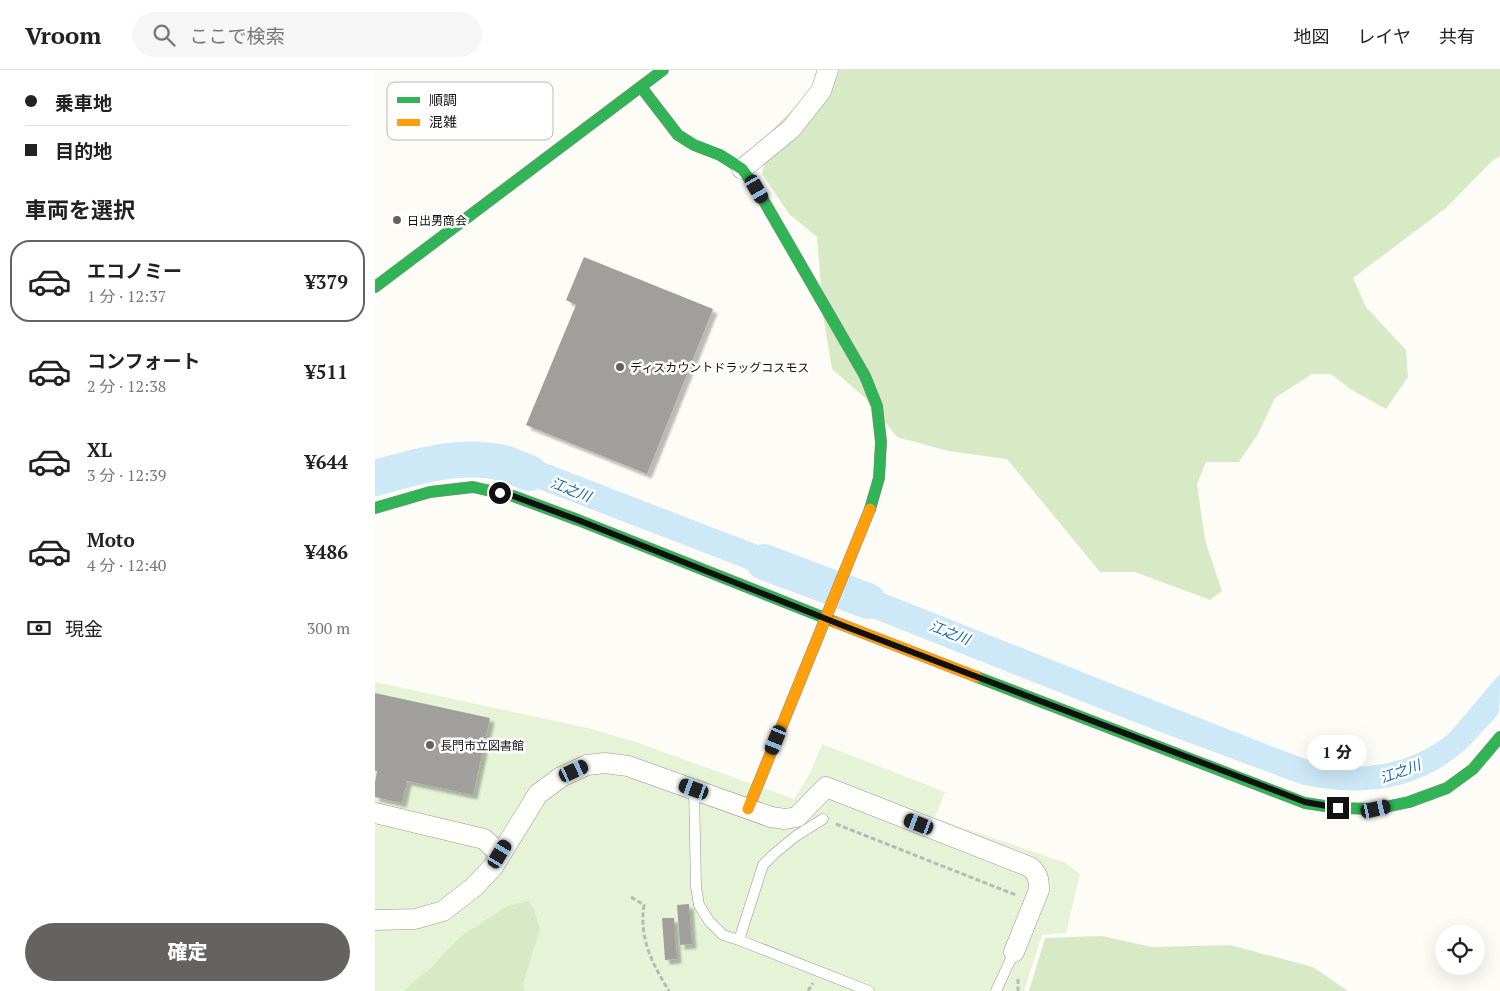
<!DOCTYPE html>
<html lang="ja">
<meta charset="utf-8">
<style>
body{margin:0;font-family:"PT Serif","Noto Sans JP",serif;background:#f6f6f6;color:#222;height:100vh;display:flex;flex-direction:column;font-size:19px;white-space:nowrap}
*{box-sizing:border-box;margin:0}
p{font-size:16px;color:#767676}
.icon{flex:none;width:28px;height:28px;fill:none;stroke:currentColor;stroke-width:2;stroke-linecap:round;stroke-linejoin:round}
.map{position:relative;flex:1;overflow:hidden}
.side{display:flex;flex-direction:column;background:#fff;width:375px}
.side>*{flex:none}
.guide{display:grid;align-content:center;height:110px;padding:0 25px;background:#fff}
.fabs{position:absolute;left:1060px;top:855px;display:grid;gap:10px}
.fabs a{display:grid;place-items:center;width:50px;height:50px;border-radius:50%;background:#fff;box-shadow:0 5px 20px #0002;font-size:25px}
.end{position:absolute;width:22px;height:22px;margin:-11px;border:6px solid #111;background:#fff;box-shadow:0 0 0 2px #fff}
.from{border-radius:50%}
.bubble{position:absolute;height:35px;border-radius:18px;background:#fff;box-shadow:0 5px 20px #0002;font-size:16px;font-weight:800;line-height:35px;text-align:center}
.car{position:absolute;width:15px;height:30px;margin:-15px -8px;border-radius:6px;box-shadow:0 0 4px 1px #0007;background:linear-gradient(#222 24%,#8ab4d8 0 40%,#222 0 76%,#8ab4d8 0 86%,#222 0)}
.guide b{display:flex;align-items:center;gap:18px;height:48px;font-size:19px}
.guide b+b{border-top:1px solid #e0e0e0}
.guide i{width:12px;height:12px;background:#222}
ul{padding:0;list-style:none}
li{display:flex;align-items:center;gap:15px;height:82px;margin:0 10px 8px;padding:0 15px;border:2px solid transparent;border-radius:20px}
li div{flex:1}
li b{display:block;font-size:19px}
li em{font-style:normal;font-weight:800}
li.current{border-color:#646362}
li>.icon{width:45px;height:45px;stroke-width:1.5}
h2{padding:0 25px;font-size:22px;line-height:60px}
.pay{display:flex;align-items:center;gap:12px;height:55px;padding:0 25px;font-size:19px}
.pay p{margin-inline-start:auto}
.primary-button{display:flex;gap:10px;margin-top:auto;padding:10px 25px}
.primary-button a{flex:1;height:58px;border-radius:30px;background:#646362;color:#fff;font-size:20px;font-weight:800;line-height:58px;text-align:center}
header{display:flex;align-items:center;gap:30px;box-sizing:border-box;height:70px;padding:0 25px;background:#fff;border-bottom:1px solid #e0e0e0}
header strong{font-size:24px}
nav{display:flex;gap:28px;margin-inline-start:auto;font-size:18px}
.search{width:350px;height:45px;background:#f6f6f6;display:flex;align-items:center;gap:12px;box-sizing:border-box;padding:0 18px;border-radius:28px;color:#767676;font-size:19px}
main{display:flex;flex:1;min-height:0}
.map>svg:first-child{display:block}
</style>
<header>
<strong>Vroom</strong>
<div class="search"><svg class="icon" aria-label="search" viewBox="0 0 24 24"><circle cx="10" cy="10" r="6"/><path d="M15 15l6 6"/></svg>ここで検索</div>
<nav><a>地図</a><a>レイヤ</a><a>共有</a></nav>
</header>
<main>
<section class="side">
<div class="guide">
<b><i class="from"></i>乗車地</b>
<b><i></i>目的地</b>
</div>
<h2>車両を選択</h2>
<ul>
<li class="current"><svg class="icon" aria-label="car" viewBox="0 0 24 24"><path d="M5 17H2v-5l4-1 3-4h7l3 4 3 1v5h-3M9 17h6M6 11h13"/><circle cx="7" cy="17" r="2"/><circle cx="17" cy="17" r="2"/></svg><div><b>エコノミー</b><p>1 分 · 12:37</p></div><em>¥379</em></li>
<li><svg class="icon" aria-label="car" viewBox="0 0 24 24"><path d="M5 17H2v-5l4-1 3-4h7l3 4 3 1v5h-3M9 17h6M6 11h13"/><circle cx="7" cy="17" r="2"/><circle cx="17" cy="17" r="2"/></svg><div><b>コンフォート</b><p>2 分 · 12:38</p></div><em>¥511</em></li>
<li><svg class="icon" aria-label="car" viewBox="0 0 24 24"><path d="M5 17H2v-5l4-1 3-4h7l3 4 3 1v5h-3M9 17h6M6 11h13"/><circle cx="7" cy="17" r="2"/><circle cx="17" cy="17" r="2"/></svg><div><b>XL</b><p>3 分 · 12:39</p></div><em>¥644</em></li>
<li><svg class="icon" aria-label="car" viewBox="0 0 24 24"><path d="M5 17H2v-5l4-1 3-4h7l3 4 3 1v5h-3M9 17h6M6 11h13"/><circle cx="7" cy="17" r="2"/><circle cx="17" cy="17" r="2"/></svg><div><b>Moto</b><p>4 分 · 12:40</p></div><em>¥486</em></li>
</ul>
<div class="pay"><svg class="icon" aria-label="cash" viewBox="0 0 24 24"><path d="M3 7h18v10H3z"/><circle cx="12" cy="12" r="2"/></svg>現金<p>300 m</p></div>
<div class="primary-button"><a>確定</a></div>
</section>
<div class="map">
<svg width="1125" height="921" viewBox="0 0 1125 921">
<defs>
<filter id="shadow"><feDropShadow dx="4.5" dy="4.5" stdDeviation="1" flood-color="#0004"/></filter>
</defs>
<rect width="100%" height="100%" fill="#fdfcf7"/>
<polygon fill="#e7f3d7" points="0,612 213,658 261,672 419,729 435,703 447,674 570,722 560,748 691,793 705,804 691,863 667,865 649,921 0,921"/>
<g fill="#d8eac5">
<polygon points="455,0 1125,0 1125,86 1117,91 1071,138 978,208 991,237 1031,280 1033,307 1011,339 975,319 956,304 937,304 900,328 883,364 864,392 831,392 822,414 830,470 847,521 835,530 760,502 725,502 632,389 573,381 522,367 490,328 457,299 448,245 442,167 414,144 387,104 397,60 440,18"/>
<polygon points="154,831 159,840 165,859 148,914 150,921 29,921 44,907 55,899 86,866 132,836"/>
<polygon points="727,866 777,877 855,875 938,897 973,921 654,921 670,868"/>
</g>
<g fill="#cde8f7">
<path d="M95,376L92,404H64L29,410L0,419V393C31,384 62,379 95,376Z"/>
<polygon points="107,378 127,380 147,384 440,497 429,521 161,418 134,408 106,404"/>
<path d="M451,500L750,619L930,689C939,691 947,694 956,695C996,701 1041,691 1072,665C1079,659 1084,651 1090,645C1102,631 1113,617 1125,604C1125,612 1125,635 1124,642C1120,649 1112,656 1107,662C1060,718 993,730 925,714L772,657L441,526Z"/>
</g>
<g fill="none" stroke-linecap="round" stroke-linejoin="round">
<g stroke="#cde8f7" stroke-width="36">
<path d="M0,408C37,398 78,385 117,391C130,392 142,398 154,403"/>
<polyline points="389,492 493,531"/>
</g>
</g>
<g fill="#a19f9c" filter="url(#shadow)">
<polygon points="209,187 338,239 272,404 151,355 201,235 191,230"/>
<polygon points="0,623 115,648 98,725 32,711 27,733 0,727 0,712 2,701 0,701"/>
<polygon points="314,834 317,874 305,875 302,835"/>
<polygon points="287,848 299,848 302,889 290,890"/>
</g>
<g fill="none" stroke-linecap="round" stroke-linejoin="round">
<defs>
<g id="lane">
<polyline points="319,719 321,817 324,835 334,851 348,865 364,870 494,921"/>
<polyline points="364,870 388,795 399,784 421,766 448,749"/>
<polyline points="621,921 639,882"/>
</g>
<g id="street">
<polyline points="367,99 416,59 446,21 453,0"/>
<polyline points="0,743 109,769 125,784"/>
<path d="M0,850L40,849L68,841L99,817L118,797L163,724L186,707L212,695L230,693L253,696L396,747L410,749L422,747L451,717L655,797C663,804 664,809 664,820L639,882"/>
</g>
<g id="fast">
<polyline points="266,17 303,65 319,75 345,85 367,99 382,119 490,306 502,336 506,372 504,408 495,439"/>
<polyline points="0,217 288,0"/>
<polyline points="0,438 55,422 98,417 138,426 203,450 460,552"/>
<polyline points="602,607 930,733 963,738 1001,739 1034,732 1072,718 1098,699 1125,667"/>
</g>
<g id="slow">
<polyline points="460,552 602,607"/>
<polyline points="373,739 495,439"/>
</g>
</defs>
<use href="#lane" stroke="#979795" stroke-width="11"/>
<use href="#street" stroke="#979795" stroke-width="21"/>
<use href="#fast" stroke="#8e8d8b" stroke-width="12"/>
<use href="#slow" stroke="#8e8d8b" stroke-width="12"/>
<g stroke="#b9b9b8" stroke-width="3" stroke-dasharray="5 2.5" stroke-linecap="butt">
<polyline points="461,754 641,825"/>
<path d="M256,827L269,835C264,869 277,893 294,921"/>
<polyline points="643,909 643,921"/>
<polyline points="433,921 438,913"/>
</g>
<use href="#lane" stroke="#fffffe" stroke-width="10"/>
<use href="#street" stroke="#fffffe" stroke-width="20"/>
<use href="#fast" stroke="#30b455" stroke-width="11"/>
<use href="#slow" stroke="#ff9f0a" stroke-width="11"/>
</g>
<g fill="none" stroke-linecap="round" stroke-linejoin="round">
<polyline stroke="#111" stroke-width="6" points="125,423 138,426 203,450 469,556 930,732 963,738"/>
</g>
<g fill="#646362" stroke="#fff" stroke-width="2">
<circle cx="22" cy="150" r="5"/>
<circle cx="245" cy="297" r="5"/>
<circle cx="55" cy="675" r="5"/>
</g>
<g text-anchor="middle" dominant-baseline="central" stroke-width="5" stroke-linejoin="round" paint-order="stroke">
<g font-size="12" fill="#111" stroke="#fff" text-anchor="start">
<text x="32" y="150">日出男商会</text>
<text x="255" y="297">ディスカウントドラッグコスモス</text>
<text x="65" y="675">長門市立図書館</text>
</g>
<g font-size="14" font-style="italic" fill="#1768a6" stroke="#fff">
<text transform="translate(196 419) rotate(21)">江之川</text>
<text transform="translate(575 562) rotate(21)">江之川</text>
<text transform="translate(1025 701) rotate(-20)">江之川</text>
</g>
</g>
<rect x="12" y="12" width="166" height="58" rx="8" fill="#fff" stroke="#b8b8b8" stroke-width="1"/>
<rect x="22" y="27" width="23" height="6" fill="#30b455"/>
<rect x="22" y="49" width="23" height="7" fill="#ff9f0a"/>
<g font-size="14" fill="#111">
<text x="54" y="35">順調</text>
<text x="54" y="57">混雑</text>
</g>
</svg>
<div class="fabs">
<a><svg class="icon" aria-label="locate" viewBox="0 0 24 24"><circle cx="12" cy="12" r="6"/><path d="M12 2v4M12 18v4M2 12h4M18 12h4"/></svg></a>
</div>
<i class="end from" style="left:125px;top:423px"></i>
<i class="end" style="left:963px;top:738px"></i>
<div class="bubble" style="left:932px;top:665px;width:60px">1 分</div>
<i class="car" style="left:382px;top:119px;rotate:150deg"></i>
<i class="car" style="left:401px;top:670px;rotate:202deg"></i>
<i class="car" style="left:199px;top:701px;rotate:65deg"></i>
<i class="car" style="left:319px;top:719px;rotate:290deg"></i>
<i class="car" style="left:1001px;top:739px;rotate:77deg"></i>
<i class="car" style="left:544px;top:754px;rotate:291deg"></i>
<i class="car" style="left:125px;top:784px;rotate:31deg"></i>
</div>
</main>
